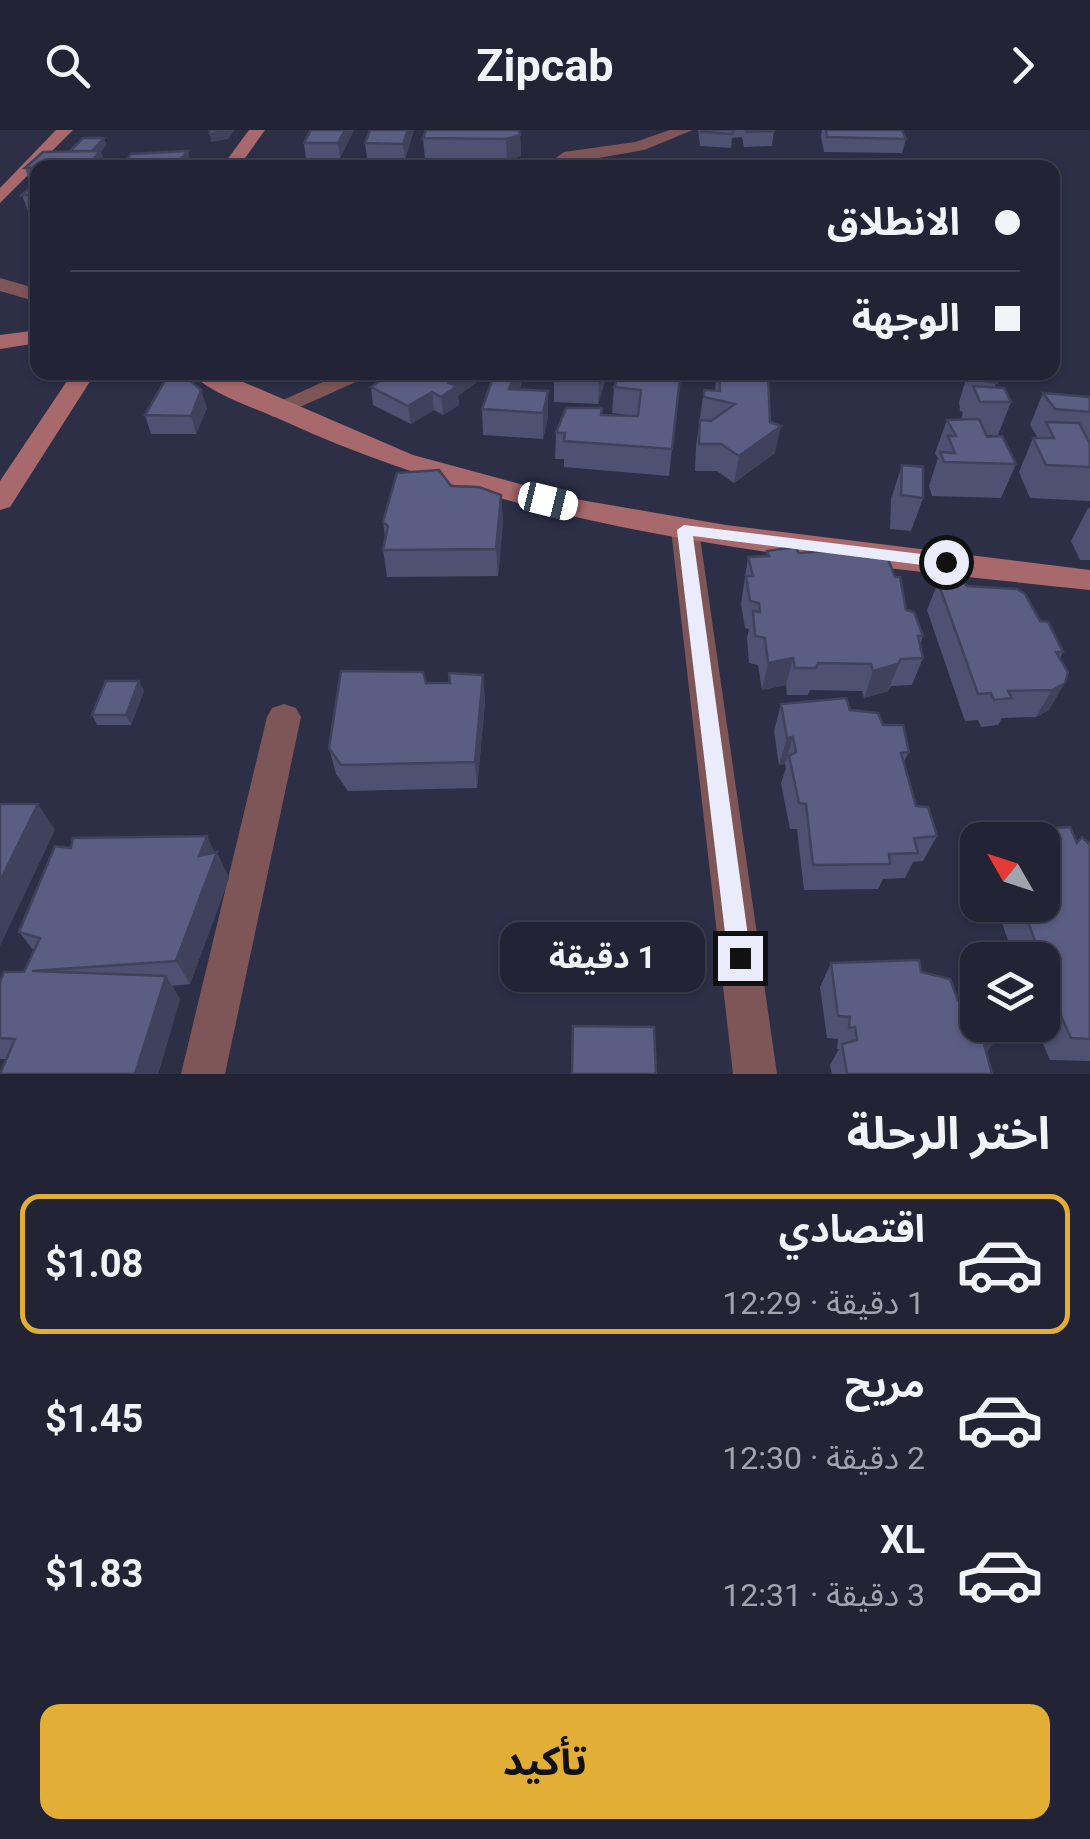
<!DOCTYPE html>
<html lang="ar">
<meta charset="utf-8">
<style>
body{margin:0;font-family:Roboto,"Noto Sans Arabic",sans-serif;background:#2e2f41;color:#f1f3f6;direction:rtl;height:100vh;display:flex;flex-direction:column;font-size:38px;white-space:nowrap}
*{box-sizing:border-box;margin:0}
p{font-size:32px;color:#a2a4ad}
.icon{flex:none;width:55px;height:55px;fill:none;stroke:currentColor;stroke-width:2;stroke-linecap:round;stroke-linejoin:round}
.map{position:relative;height:944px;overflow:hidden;direction:ltr}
.drawer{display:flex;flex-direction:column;background:#222335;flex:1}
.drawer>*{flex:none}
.hud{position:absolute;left:30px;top:30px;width:1030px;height:220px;border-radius:20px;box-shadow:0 2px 8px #0004,0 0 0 2px #3f4050;direction:rtl;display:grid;align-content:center;height:220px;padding:0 40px;background:#222335}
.needle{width:65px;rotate:309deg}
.controls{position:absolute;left:960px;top:692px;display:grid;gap:20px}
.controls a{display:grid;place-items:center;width:100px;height:100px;border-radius:20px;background:#222335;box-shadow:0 2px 8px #0004,0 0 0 2px #3f4050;font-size:50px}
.end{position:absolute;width:45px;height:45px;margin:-22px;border:12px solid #eaecfc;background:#111;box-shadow:0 0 0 5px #111}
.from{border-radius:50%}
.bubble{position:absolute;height:70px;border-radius:20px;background:#222335;box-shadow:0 2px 8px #0004,0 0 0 2px #3f4050;font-size:32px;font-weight:700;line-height:70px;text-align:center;direction:rtl}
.car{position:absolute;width:30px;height:60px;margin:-30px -15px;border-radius:12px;box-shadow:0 0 8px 2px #0007;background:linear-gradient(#fff 24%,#345 0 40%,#fff 0 76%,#345 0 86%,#fff 0)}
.hud b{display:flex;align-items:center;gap:35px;height:95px;font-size:38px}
.hud b+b{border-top:2px solid #3f4050}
.hud i{width:25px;height:25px;background:#f1f3f6}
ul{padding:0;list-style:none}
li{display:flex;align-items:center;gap:30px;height:140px;margin:0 20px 15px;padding:0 20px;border:5px solid transparent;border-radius:20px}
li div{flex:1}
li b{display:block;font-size:38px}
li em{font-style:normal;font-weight:700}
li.on{border-color:#e3ae35}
li>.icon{width:90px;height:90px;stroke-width:1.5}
h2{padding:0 40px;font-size:45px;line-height:120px}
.button{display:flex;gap:20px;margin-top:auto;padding:20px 40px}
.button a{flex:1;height:115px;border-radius:20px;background:#e3ae35;color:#111;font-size:40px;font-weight:700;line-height:115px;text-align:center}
header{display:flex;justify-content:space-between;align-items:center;height:130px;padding:0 40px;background:#222335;font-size:45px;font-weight:700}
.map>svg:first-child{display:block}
</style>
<header><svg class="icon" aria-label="forward" viewBox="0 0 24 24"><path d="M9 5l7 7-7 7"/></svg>Zipcab<svg class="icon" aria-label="search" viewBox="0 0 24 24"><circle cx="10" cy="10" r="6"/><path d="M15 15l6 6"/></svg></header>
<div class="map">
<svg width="1090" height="944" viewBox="0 0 1090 944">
<rect width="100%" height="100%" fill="#2d2f47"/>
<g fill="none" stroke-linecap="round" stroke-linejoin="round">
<g fill="#7e5657" fill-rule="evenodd">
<polygon points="670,0 693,0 644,20 542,38 564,22 635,12"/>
<polygon points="0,148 38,159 38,172 0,161"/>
<polygon points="345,242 378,242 282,285 273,287 261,280"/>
<path d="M859,242H916L918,245C905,256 872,253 859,242Z"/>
<polygon points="685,391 699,400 777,944 733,944 671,400"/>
<polygon points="284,574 296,578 301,587 225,944 181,944 267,587 272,578"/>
</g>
<g fill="#a8696c" fill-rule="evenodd">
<polygon points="56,0 73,0 0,73 0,58"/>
<polygon points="249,0 265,0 238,38 221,38"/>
<polygon points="38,200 38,213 0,219 0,205"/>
<polygon points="73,242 96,242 10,377 0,380 0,351"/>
<path d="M190,242H220L413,325L575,369L726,395L1090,440V460C819,431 534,406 284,291C256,278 211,265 190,242Z"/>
</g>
</g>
<g fill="#4e5171">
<polygon points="311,0 354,0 340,28 306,28 304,13"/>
<polygon points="370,0 414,0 405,29 367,28 365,13"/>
<polygon points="698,0 774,0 772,16 744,17 742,7 732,8 731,18 700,16"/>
<polygon points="822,0 902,0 906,9 902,23 824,22 821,6"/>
<polygon points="520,5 521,26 507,31 425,30 423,8"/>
<polygon points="104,8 106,15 101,22 105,36 104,38 38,38 38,80 28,81 22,65 34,53 30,54 25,38"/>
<polygon points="393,242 478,242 478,251 458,266 459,275 443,285 434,280 411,294 373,275 371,257"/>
<polygon points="495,242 607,242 598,274 554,272 554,248 524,247 519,260 548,261 548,287 543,309 483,305 482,279"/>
<polygon points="717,242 739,242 740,246 770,292 775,323 734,353 717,341 695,341 696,316 704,260 715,260"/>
<polygon points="968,242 998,242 995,257 1011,272 998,305 986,305 1016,334 1001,368 932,366 929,356 938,328 935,323 947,290 961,290 963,282 960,281 959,272"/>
<polygon points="680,247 669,346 564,337 564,329 555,329 556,303 602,285 638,286 612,283 614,257"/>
<polygon points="1043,263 1090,267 1090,371 1030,368 1019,342 1033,308 1038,308 1030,295"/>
<polygon points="207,278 196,304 151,304 145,285"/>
<polygon points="902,335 923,368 911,401 890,399 891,369"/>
<polygon points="451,356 501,365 503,392 498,446 387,447 383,420 385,407 383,392"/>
<polygon points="1088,378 1090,378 1090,430 1080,430 1071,411"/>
<polygon points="767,421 868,427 923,506 920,515 923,528 912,555 891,556 888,561 864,568 862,561 810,560 808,565 787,565 786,555 762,560 758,535 749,533 747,508 749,499 745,498 741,474 748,427 766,426"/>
<polygon points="938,452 967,456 1040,491 1063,522 1060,528 1049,580 1036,587 1002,588 998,595 981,597 978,590 965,591 927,480"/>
<polygon points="483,545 485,572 477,658 348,661 336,644 329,618 426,553 450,553"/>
<polygon points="144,561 131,595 97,595 92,585"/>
<polygon points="781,574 850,580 883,595 909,622 903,633 916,676 937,706 923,731 913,732 905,748 883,749 878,759 804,760 797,699 790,699 781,653 786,638 785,634 779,635 774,601"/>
<polygon points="998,702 1077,713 1090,713 1090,931 1050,930 1035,895 1042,895 1042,830 1015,830 1002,793 1006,787 1001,775 1042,775 1042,710 994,710"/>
<polygon points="71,718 215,723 229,748 190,854 172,856 180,869 158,944 0,944 6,929 0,929 0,852 24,842 34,821 19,802"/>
<polygon points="831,833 921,842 958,870 986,923 992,944 832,944 830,935 839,919 837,919 838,909 827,908 820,857"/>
</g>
<g fill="#40425c">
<polygon points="227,0 235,0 228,9 211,12 210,4"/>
<polygon points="345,0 354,0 340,28 338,13"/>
<polygon points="408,0 414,0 405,29 403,14"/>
<polygon points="520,5 521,26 507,31 506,9"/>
<polygon points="104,8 106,15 101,22 105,36 104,38 87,38 88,25"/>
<polygon points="188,21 192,37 178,38 177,33"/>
<polygon points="464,242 478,242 478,251 458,266 459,275 443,285 441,267 449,253"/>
<polygon points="515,242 524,242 524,247 511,281 509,259"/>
<polygon points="601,242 607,242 607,246 598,274 599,248"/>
<polygon points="201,260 207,278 196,304 191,286"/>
<polygon points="548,261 548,287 543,309 543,283"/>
<polygon points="432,262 434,280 411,294 408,276"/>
<polygon points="781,296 775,323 734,353 739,326"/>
<polygon points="501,365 503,392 498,446 496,419"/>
<polygon points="793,528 786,555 762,560 768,533"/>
<polygon points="901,529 888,561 864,568 873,541"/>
<polygon points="483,545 485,572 477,658 475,632"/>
<polygon points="139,551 144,561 131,595 126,585"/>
<polygon points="1065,553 1049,580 1036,587 1052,560"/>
<polygon points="793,607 785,634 779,635 787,608"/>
<polygon points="38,674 55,700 0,816 0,751"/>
<polygon points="207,706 216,725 217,722 229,748 190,854 176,831 199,726"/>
<polygon points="166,846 180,869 158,944 135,944"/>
<polygon points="997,910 979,931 984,914"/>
</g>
<g fill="#5b5e83" stroke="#40425c" stroke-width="2.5">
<polygon points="209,0 227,0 210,4"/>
<polygon points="311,0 345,0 338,13 304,13"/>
<polygon points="370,0 408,0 403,14 365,13"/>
<polygon points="426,0 519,0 520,5 506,9 423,8"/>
<polygon points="701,0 733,0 733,4 701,2"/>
<polygon points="746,0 774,0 774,1 747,2"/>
<polygon points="826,0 902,0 906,9 827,7"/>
<polygon points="83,8 104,8 92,21 70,21"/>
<polygon points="100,21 87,37 25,38 43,22"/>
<polygon points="188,21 177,33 183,33 180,38 121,38 131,24"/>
<polygon points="38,50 38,64 22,65"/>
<polygon points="170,242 181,242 201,260 191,286 145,285"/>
<polygon points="393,242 464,242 449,253 457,256 441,267 432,262 408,276 371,257"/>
<polygon points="495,242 515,242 509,259 548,261 543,283 482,279"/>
<polygon points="555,242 601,242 599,248 554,246"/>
<polygon points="719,242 739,242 740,246 768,245 770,292 781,296 739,326 721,314 699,314 700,290 711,291 735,274 704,267 704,260 720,261"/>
<polygon points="971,242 996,244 997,253 971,249"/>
<polygon points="680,247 672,319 564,311 565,303 556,303 566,278 602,278 601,285 638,286 641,260 614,257 618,248"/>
<polygon points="973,256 1004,258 1011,272 980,272"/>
<polygon points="1043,263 1090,267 1090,282 1055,279"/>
<polygon points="979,289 987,307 1002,306 1016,334 944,332 940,322 955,323 948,306 956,306 947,290"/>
<polygon points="1046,292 1079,293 1090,314 1090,337 1046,335 1033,308 1054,308"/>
<polygon points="902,335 923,337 923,368 901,365"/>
<polygon points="439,340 451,356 479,357 501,365 496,419 383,420 388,396 383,392 397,343"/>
<polygon points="795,417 799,423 841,420 844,424 866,420 868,427 886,424 895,447 900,447 906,480 914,482 923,506 918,506 923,528 901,529 898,534 873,541 871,534 818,533 816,538 795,538 793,528 768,533 765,508 755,506 753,481 760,482 759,473 750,471 746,446 753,446 748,427 769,426 767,421"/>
<polygon points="961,449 967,456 1017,459 1025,464 1040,491 1048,492 1063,522 1056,522 1068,542 1065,553 1052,560 1008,561 1012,568 994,570 991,563 978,564 938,452"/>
<polygon points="341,541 423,542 426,553 450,553 449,543 483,545 475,632 341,635 329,618"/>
<polygon points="106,551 139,551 126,585 92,585"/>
<polygon points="846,568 850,580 878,583 883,595 903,595 909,622 901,623 916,676 928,677 937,706 914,708 918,723 889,724 890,734 813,735 806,674 799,673 789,626 796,622 793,607 787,608 781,574"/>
<polygon points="0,674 38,674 0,751"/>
<polygon points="1070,697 1077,713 1082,707 1089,714 1090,713 1090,909 1071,908 1051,863 1059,864 1050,827 1040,825 1022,775 1042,775 1042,710 1002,710 998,702"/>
<polygon points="207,706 199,726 217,722 176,831 32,841 166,846 135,944 0,944 15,909 0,908 0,852 4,842 24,842 40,808 19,802 55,716 71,718 73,708"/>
<polygon points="919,830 921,842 950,849 958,870 978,871 978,895 993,895 997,910 984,914 992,944 847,944 842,914 857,910 855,897 849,898 850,887 838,886 831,833"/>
<polygon points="573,896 654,897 656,944 572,944"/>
</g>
<polygon fill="#eaecfc" points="684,395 946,427 954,432 946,438 693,406 751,828 740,838 728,828 677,400"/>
</svg>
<div class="controls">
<a><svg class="needle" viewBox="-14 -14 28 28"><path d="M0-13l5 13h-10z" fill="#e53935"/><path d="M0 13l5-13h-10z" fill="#a2a4ad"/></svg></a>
<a><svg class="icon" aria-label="layers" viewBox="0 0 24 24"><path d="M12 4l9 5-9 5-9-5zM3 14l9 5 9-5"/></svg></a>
</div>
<i class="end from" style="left:946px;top:432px"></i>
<i class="end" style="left:740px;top:828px"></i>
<div class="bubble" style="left:500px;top:792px;width:205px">1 دقيقة</div>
<i class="car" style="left:548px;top:371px;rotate:104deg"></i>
<div class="hud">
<b><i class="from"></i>الانطلاق</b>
<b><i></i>الوجهة</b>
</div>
</div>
<section class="drawer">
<h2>اختر الرحلة</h2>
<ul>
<li class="on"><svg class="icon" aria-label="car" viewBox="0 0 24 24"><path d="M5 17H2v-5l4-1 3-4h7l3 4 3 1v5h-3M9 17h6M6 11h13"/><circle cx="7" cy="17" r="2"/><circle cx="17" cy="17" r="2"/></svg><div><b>اقتصادي</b><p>1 دقيقة · 12:29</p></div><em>$1.08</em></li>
<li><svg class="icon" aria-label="car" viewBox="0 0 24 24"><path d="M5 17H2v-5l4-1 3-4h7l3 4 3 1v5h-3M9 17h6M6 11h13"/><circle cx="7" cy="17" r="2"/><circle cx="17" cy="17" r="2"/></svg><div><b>مريح</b><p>2 دقيقة · 12:30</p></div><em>$1.45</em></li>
<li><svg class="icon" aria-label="car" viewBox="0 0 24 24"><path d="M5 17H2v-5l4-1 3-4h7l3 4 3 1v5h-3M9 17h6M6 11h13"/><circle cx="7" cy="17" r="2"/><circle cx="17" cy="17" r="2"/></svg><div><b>XL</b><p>3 دقيقة · 12:31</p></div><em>$1.83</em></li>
</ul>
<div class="button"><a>تأكيد</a></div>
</section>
